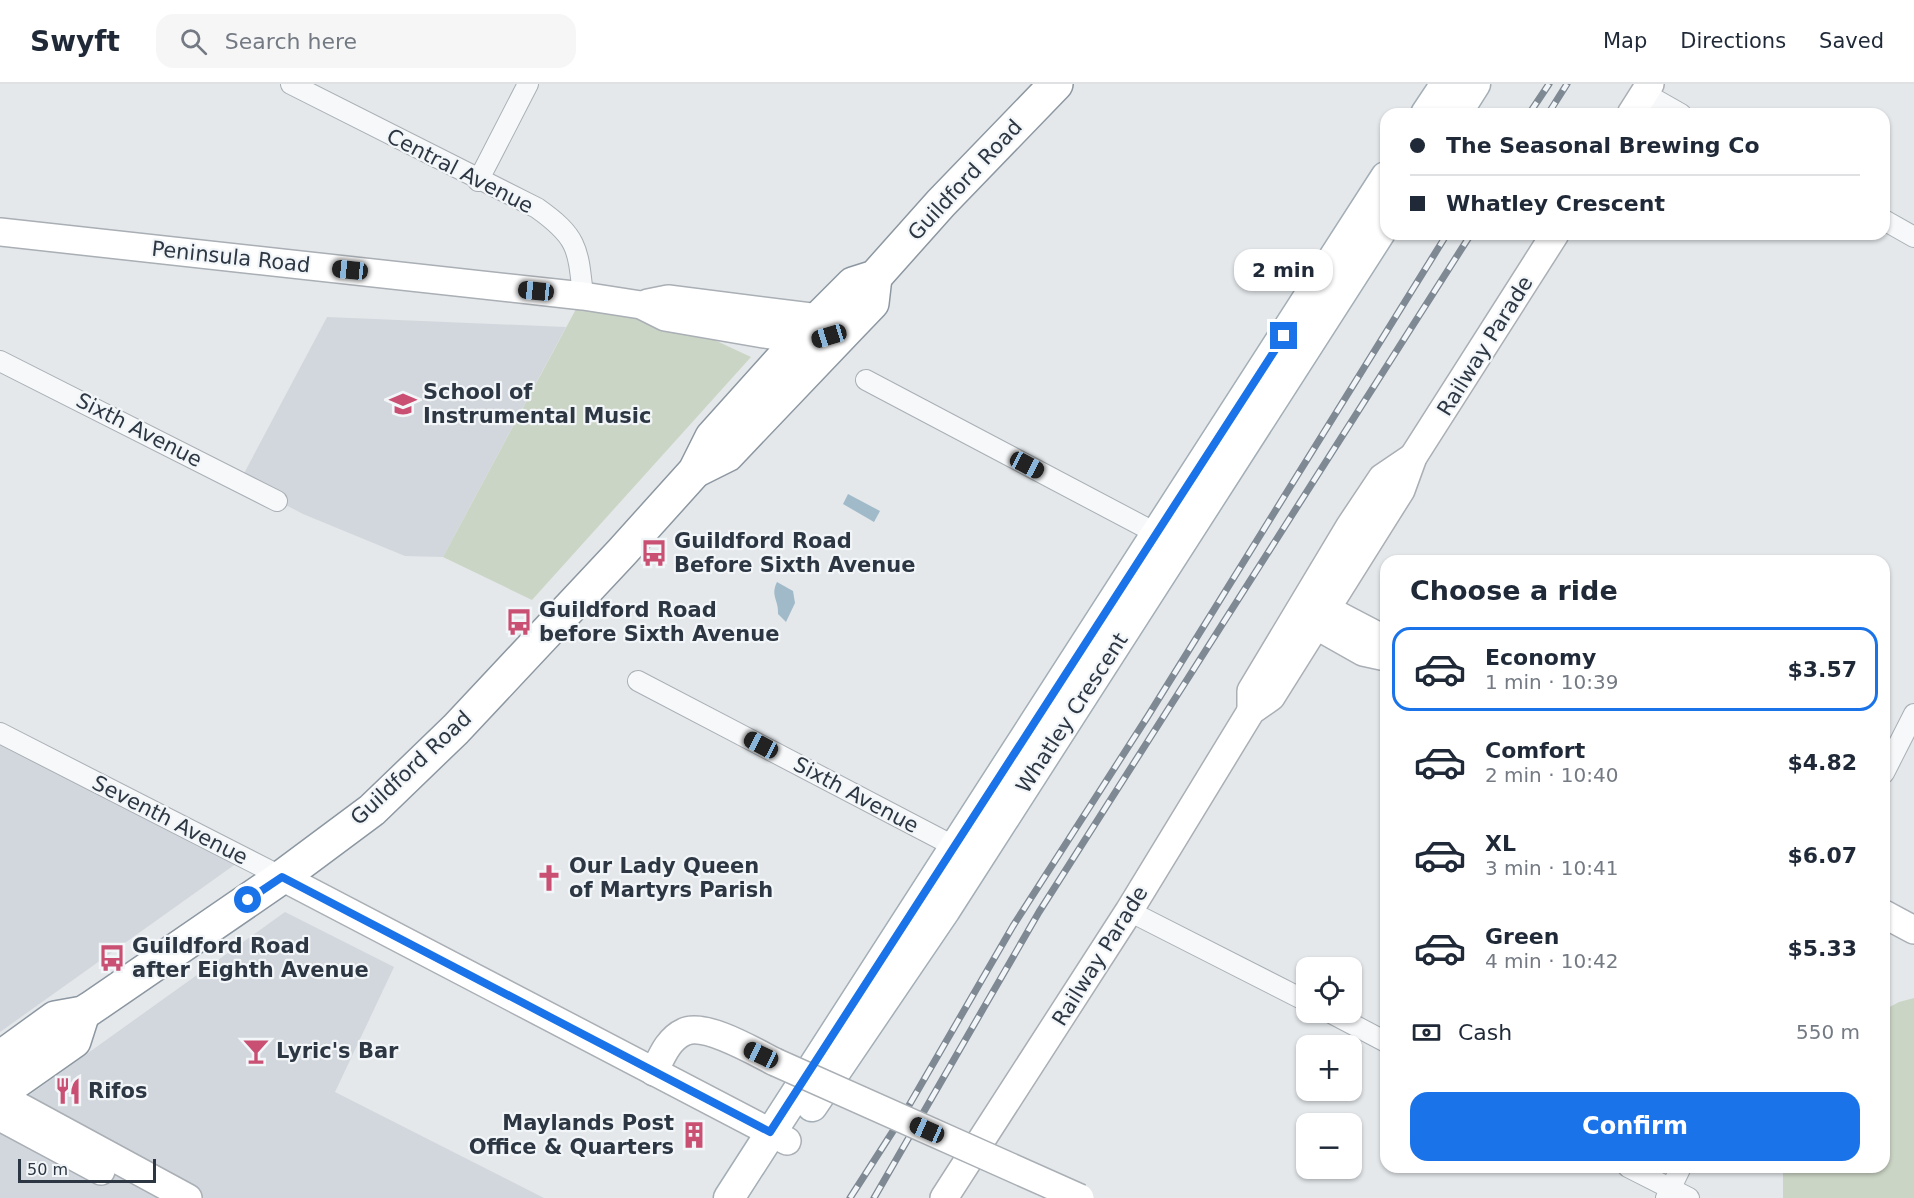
<!DOCTYPE html>
<meta charset="utf-8">
<style>
body{margin:0;font-family:"DejaVu Sans",sans-serif;background:#f6f6f7;color:#1f2937;height:100vh;display:flex;flex-direction:column;font-size:22px;white-space:nowrap}
*{box-sizing:border-box;margin:0}
p{font-size:20px;color:#747a83}
.icon{flex:none;width:33px;height:33px;fill:none;stroke:currentColor;stroke-width:2;stroke-linecap:round;stroke-linejoin:round}
.map{position:relative;flex:1;overflow:hidden}
.sheet{position:absolute;left:1380px;top:471px;width:510px;height:618px;display:flex;flex-direction:column;background:#fff;border-radius:18px;box-shadow:0 2px 4px #0004}
.sheet>*{flex:none}
.banner{position:absolute;left:1380px;top:24px;width:510px;height:132px;border-radius:18px;box-shadow:0 2px 4px #0004;display:grid;align-content:center;height:132px;padding:0 30px;background:#fff}
.buttons{position:absolute;left:1296px;top:873px;display:grid;gap:12px}
.buttons a{display:grid;place-items:center;width:66px;height:66px;border-radius:12px;background:#fff;box-shadow:0 2px 4px #0004;font-size:30px}
.scale{position:absolute;left:18px;bottom:15px;width:138px;box-sizing:border-box;padding-left:6px;border:3px solid #2c3743;border-top:0;font-size:16px;line-height:21px;white-space:nowrap;color:#2c3743;-webkit-text-stroke:4px #f3f6f8;paint-order:stroke}
.end{position:absolute;width:27px;height:27px;margin:-14px;border:8px solid #1a73e8;background:#fff;box-shadow:0 0 0 3px #fff}
.from{border-radius:50%}
.bubble{position:absolute;height:42px;border-radius:18px;background:#fff;box-shadow:0 2px 4px #0004;font-size:20px;font-weight:800;line-height:42px;text-align:center}
.car{position:absolute;width:18px;height:36px;margin:-18px -9px;border-radius:8px;box-shadow:0 0 4px 2px #0007;background:linear-gradient(#222 24%,#8ab4d8 0 40%,#222 0 76%,#8ab4d8 0 86%,#222 0)}
.banner b{display:flex;align-items:center;gap:21px;height:57px;font-size:22px}
.banner b+b{border-top:2px solid #e0e1e3}
.banner i{width:15px;height:15px;background:#1f2937}
ul{padding:0;list-style:none}
li{display:flex;align-items:center;gap:18px;height:84px;margin:0 12px 9px;padding:0 18px;border:3px solid transparent;border-radius:18px}
li div{flex:1}
li b{display:block;font-size:22px}
li em{font-style:normal;font-weight:800}
li.selected{border-color:#1a73e8}
li>.icon{width:54px;height:54px;stroke-width:1.5}
h2{padding:0 30px;font-size:27px;line-height:72px}
.pay{display:flex;align-items:center;gap:15px;height:66px;padding:0 30px;font-size:22px}
.pay p{margin-inline-start:auto}
.primary-button{display:flex;gap:12px;margin-top:auto;padding:12px 30px}
.primary-button a{flex:1;height:69px;border-radius:18px;background:#1a73e8;color:#fff;font-size:24px;font-weight:800;line-height:69px;text-align:center}
header{display:flex;align-items:center;gap:36px;box-sizing:border-box;height:84px;padding:0 30px;background:#fff;border-bottom:2px solid #e0e1e3}
header strong{font-size:28px}
nav{display:flex;gap:33px;margin-inline-start:auto;font-size:21px}
.search{width:420px;height:54px;background:#f6f6f7;display:flex;align-items:center;gap:15px;box-sizing:border-box;padding:0 21px;border-radius:18px;color:#747a83;font-size:22px}
.map>svg:first-child{display:block}
</style>
<header>
<strong>Swyft</strong>
<div class="search"><svg class="icon" aria-label="search" viewBox="0 0 24 24"><circle cx="10" cy="10" r="6"/><path d="M15 15l6 6"/></svg>Search here</div>
<nav><a>Map</a><a>Directions</a><a>Saved</a></nav>
</header>
<div class="map">
<svg width="1914" height="1114" viewBox="0 0 1914 1114">
<rect width="100%" height="100%" fill="#e4e8eb"/>
<g fill="#d2d7dd">
<polygon points="327,233 566,243 443,473 405,472 303,430 240,397"/>
<polygon points="0,649 244,774 0,948"/>
<polygon points="285,828 394,883 335,1008 544,1114 0,1114 0,1032"/>
</g>
<g fill="#cbd5c5">
<polygon points="583,212 665,233 751,273 532,516 443,473"/>
<polygon points="1914,914 1914,1114 1783,1114 1783,1083 1884,1083 1884,926 1899,918"/>
</g>
<g fill="#a1bac9">
<polygon points="848,410 880,427 874,438 843,420"/>
<path d="M777,498L793,507L795,519L786,538L778,530C779,516 770,512 777,498Z"/>
</g>
<g fill="none" stroke-linecap="round" stroke-linejoin="round">
<defs>
<g id="street">
<path d="M291,0L537,124C578,153 578,164 583,212"/>
<polyline points="1644,9 1681,30"/>
<polyline points="478,97 528,0"/>
<polyline points="1884,136 1914,153"/>
<polyline points="0,277 277,417"/>
<polyline points="866,296 1167,455"/>
<polyline points="638,597 965,768"/>
<polyline points="0,649 282,793"/>
<polyline points="1884,689 1914,630"/>
<polyline points="1129,827 1306,917"/>
<polyline points="1329,928 1386,958"/>
<polyline points="1628,1083 1689,1114"/>
<polyline points="1666,1114 1681,1083"/>
</g>
<g id="secondary">
<polyline points="1631,30 1650,0"/>
<polyline points="0,148 583,212 641,221 665,233 799,256 815,256"/>
<polyline points="648,219 668,215 819,234"/>
<polyline points="1311,517 1378,552 1386,562"/>
<polyline points="1301,533 1363,568 1386,573"/>
<polyline points="1251,627 1251,607 1350,442 1382,394 1413,373"/>
<polyline points="282,793 787,1057"/>
<polyline points="1884,830 1914,846"/>
<path d="M654,988C661,974 668,955 684,948C705,938 755,968 775,978"/>
<polyline points="0,1012 188,1114"/>
<polyline points="0,1033 101,1087"/>
<polyline points="944,1114 1129,827 1251,627 1271,613 1401,406 1413,373 1555,150"/>
</g>
<g id="primary">
<polyline points="1426,30 1446,0"/>
<polyline points="1456,30 1475,0"/>
<polyline points="812,1022 945,826 1386,139"/>
<polyline points="729,1114 1386,93"/>
</g>
<g id="highway">
<polyline points="695,387 727,371 847,245 872,219 875,193"/>
<polyline points="0,974 55,934 83,929 91,924 282,793 372,726 456,645 622,468 695,387 712,353 819,234 853,200 875,193 941,119 1056,0"/>
<polyline points="0,1009 74,957 83,929"/>
</g>
</defs>
<use href="#street" stroke="#a9afb5" stroke-width="22"/>
<use href="#secondary" stroke="#a9afb5" stroke-width="30"/>
<use href="#primary" stroke="#a3aeb6" stroke-width="33"/>
<use href="#highway" stroke="#8c97a1" stroke-width="36"/>
<use href="#street" stroke="#f6f8f9" stroke-width="20"/>
<use href="#secondary" stroke="#fff" stroke-width="27"/>
<use href="#primary" stroke="#fff" stroke-width="30"/>
<use href="#highway" stroke="#fff" stroke-width="33"/>
<defs>
<g id="rail">
<polyline points="1529,30 1549,0"/>
<polyline points="1548,30 1567,0"/>
<polyline points="850,1114 904,1030 1013,842 1148,632 1447,150"/>
<polyline points="874,1114 1039,828 1471,150"/>
</g>
</defs>
<use href="#rail" stroke="#7e8994" stroke-width="7"/>
<use href="#rail" stroke="#f3f6f8" stroke-width="4.5" stroke-dasharray="14" stroke-linecap="butt"/>
<defs>
<polyline id="secondary-bridge" points="775,978 1080,1114"/>
</defs>
<use href="#secondary-bridge" stroke="#a9afb5" stroke-width="30" stroke-linecap="butt"/>
<use href="#secondary-bridge" stroke="#fff" stroke-width="27"/>
</g>
<g fill="none" stroke-linecap="round" stroke-linejoin="round">
<polyline stroke="#1a73e8" stroke-width="8" points="248,816 282,793 770,1048 1284,252"/>
</g>
<defs>
<symbol id="school-bare" viewBox="-9 -9 18 18"><path d="M0-5L7-2L0 1L-7-2ZM-4 1L0 2.5L4 1V4Q0 6-4 4Z" fill="#c94f73" stroke="#f3f6f8" stroke-width="2.5" paint-order="stroke"/></symbol>
<symbol id="bus-bare" viewBox="-9 -9 18 18"><path d="M-5-6H5V4H4V6H2V4H-2V6H-4V4H-5ZM-3.5-4V0h7V-4ZM-3.5 1.2v1.5H-2V1.2ZM2 1.2v1.5H3.5V1.2Z" fill="#c94f73" stroke="#f3f6f8" stroke-width="2.5" paint-order="stroke"/></symbol>
<symbol id="church-bare" viewBox="-9 -9 18 18"><path d="M-1.2-6h2.4v3.5h3.3v2.4h-3.3V6h-2.4V-.1h-3.3v-2.4h3.3Z" fill="#c94f73" stroke="#f3f6f8" stroke-width="2.5" paint-order="stroke"/></symbol>
<symbol id="bar-bare" viewBox="-9 -9 18 18"><path d="M-6-5H6L.8 .8V4.5H3.5V6h-7V4.5H-.8V.8Z" fill="#c94f73" stroke="#f3f6f8" stroke-width="2.5" paint-order="stroke"/></symbol>
<symbol id="restaurant-bare" viewBox="-9 -9 18 18"><path d="M-5-6h1v4h1v-4h1v4h1v-4h1v5L-1.5 .5V6h-2V.5L-5-1ZM5-6V6H3V1.5H1.5Q1.5-4 5-6Z" fill="#c94f73" stroke="#f3f6f8" stroke-width="2.5" paint-order="stroke"/></symbol>
<symbol id="building-bare" viewBox="-9 -9 18 18"><path d="M-4-6H4V6H1V3H-1V6H-4ZM-2.5-4.3h1.7v1.8h-1.7ZM.8-4.3h1.7v1.8H.8ZM-2.5-1h1.7V.8h-1.7ZM.8-1h1.7V.8H.8Z" fill="#c94f73" stroke="#f3f6f8" stroke-width="2.5" paint-order="stroke"/></symbol>
</defs>
<g fill-rule="evenodd">
<use href="#school-bare" x="384" y="301" width="38" height="38"/>
<use href="#bus-bare" x="635" y="450" width="38" height="38"/>
<use href="#bus-bare" x="500" y="519" width="38" height="38"/>
<use href="#church-bare" x="530" y="775" width="38" height="38"/>
<use href="#bus-bare" x="93" y="855" width="38" height="38"/>
<use href="#bar-bare" x="237" y="948" width="38" height="38"/>
<use href="#restaurant-bare" x="49" y="988" width="38" height="38"/>
<use href="#building-bare" x="675" y="1032" width="38" height="38"/>
</g>
<g text-anchor="middle" dominant-baseline="central" stroke-width="4.5" stroke-linejoin="round" paint-order="stroke">
<g font-size="21" fill="#2c3743" stroke="#f3f6f8">
<text transform="translate(460 87) rotate(27)">Central Avenue</text>
<text transform="translate(965 96) rotate(-47)">Guildford Road</text>
<text transform="translate(231 173) rotate(6)">Peninsula Road</text>
<text transform="translate(1485 262) rotate(-58)">Railway Parade</text>
<text transform="translate(139 346) rotate(27)">Sixth Avenue</text>
<text transform="translate(1072 629) rotate(-57)">Whatley Crescent</text>
<text transform="translate(411 684) rotate(-43)">Guildford Road</text>
<text transform="translate(856 711) rotate(28)">Sixth Avenue</text>
<text transform="translate(170 736) rotate(27)">Seventh Avenue</text>
<text transform="translate(1100 872) rotate(-58)">Railway Parade</text>
</g>
<g font-size="21" font-weight="bold" fill="#2c3743" stroke="#f3f6f8" text-anchor="start">
<text x="423" y="308">School of<tspan x="423" dy="24">Instrumental Music</tspan></text>
<text x="674" y="457">Guildford Road<tspan x="674" dy="24">Before Sixth Avenue</tspan></text>
<text x="539" y="526">Guildford Road<tspan x="539" dy="24">before Sixth Avenue</tspan></text>
<text x="569" y="782">Our Lady Queen<tspan x="569" dy="24">of Martyrs Parish</tspan></text>
<text x="132" y="862">Guildford Road<tspan x="132" dy="24">after Eighth Avenue</tspan></text>
<text x="276" y="967">Lyric's Bar</text>
<text x="88" y="1007">Rifos</text>
<text x="674" y="1039" text-anchor="end">Maylands Post<tspan x="674" dy="24">Office &amp; Quarters</tspan></text>
</g>
</g>
</svg>
<div class="buttons">
<a><svg class="icon" aria-label="locate" viewBox="0 0 24 24"><circle cx="12" cy="12" r="6"/><path d="M12 2v4M12 18v4M2 12h4M18 12h4"/></svg></a>
<a>+</a>
<a>−</a>
</div>
<div class="scale">50 m</div>
<i class="end from" style="left:248px;top:816px"></i>
<i class="end" style="left:1284px;top:252px"></i>
<div class="bubble" style="left:1234px;top:165px;width:99px">2 min</div>
<i class="car" style="left:350px;top:186px;rotate:276deg"></i>
<i class="car" style="left:536px;top:207px;rotate:276deg"></i>
<i class="car" style="left:829px;top:252px;rotate:253deg"></i>
<i class="car" style="left:1027px;top:381px;rotate:118deg"></i>
<i class="car" style="left:761px;top:661px;rotate:298deg"></i>
<i class="car" style="left:761px;top:971px;rotate:295deg"></i>
<i class="car" style="left:927px;top:1046px;rotate:294deg"></i>
<div class="banner">
<b><i class="from"></i>The Seasonal Brewing Co</b>
<b><i></i>Whatley Crescent</b>
</div>
<section class="sheet">
<h2>Choose a ride</h2>
<ul>
<li class="selected"><svg class="icon" aria-label="car" viewBox="0 0 24 24"><path d="M5 17H2v-5l4-1 3-4h7l3 4 3 1v5h-3M9 17h6M6 11h13"/><circle cx="7" cy="17" r="2"/><circle cx="17" cy="17" r="2"/></svg><div><b>Economy</b><p>1 min · 10:39</p></div><em>$3.57</em></li>
<li><svg class="icon" aria-label="car" viewBox="0 0 24 24"><path d="M5 17H2v-5l4-1 3-4h7l3 4 3 1v5h-3M9 17h6M6 11h13"/><circle cx="7" cy="17" r="2"/><circle cx="17" cy="17" r="2"/></svg><div><b>Comfort</b><p>2 min · 10:40</p></div><em>$4.82</em></li>
<li><svg class="icon" aria-label="car" viewBox="0 0 24 24"><path d="M5 17H2v-5l4-1 3-4h7l3 4 3 1v5h-3M9 17h6M6 11h13"/><circle cx="7" cy="17" r="2"/><circle cx="17" cy="17" r="2"/></svg><div><b>XL</b><p>3 min · 10:41</p></div><em>$6.07</em></li>
<li><svg class="icon" aria-label="car" viewBox="0 0 24 24"><path d="M5 17H2v-5l4-1 3-4h7l3 4 3 1v5h-3M9 17h6M6 11h13"/><circle cx="7" cy="17" r="2"/><circle cx="17" cy="17" r="2"/></svg><div><b>Green</b><p>4 min · 10:42</p></div><em>$5.33</em></li>
</ul>
<div class="pay"><svg class="icon" aria-label="cash" viewBox="0 0 24 24"><path d="M3 7h18v10H3z"/><circle cx="12" cy="12" r="2"/></svg>Cash<p>550 m</p></div>
<div class="primary-button"><a>Confirm</a></div>
</section>
</div>
